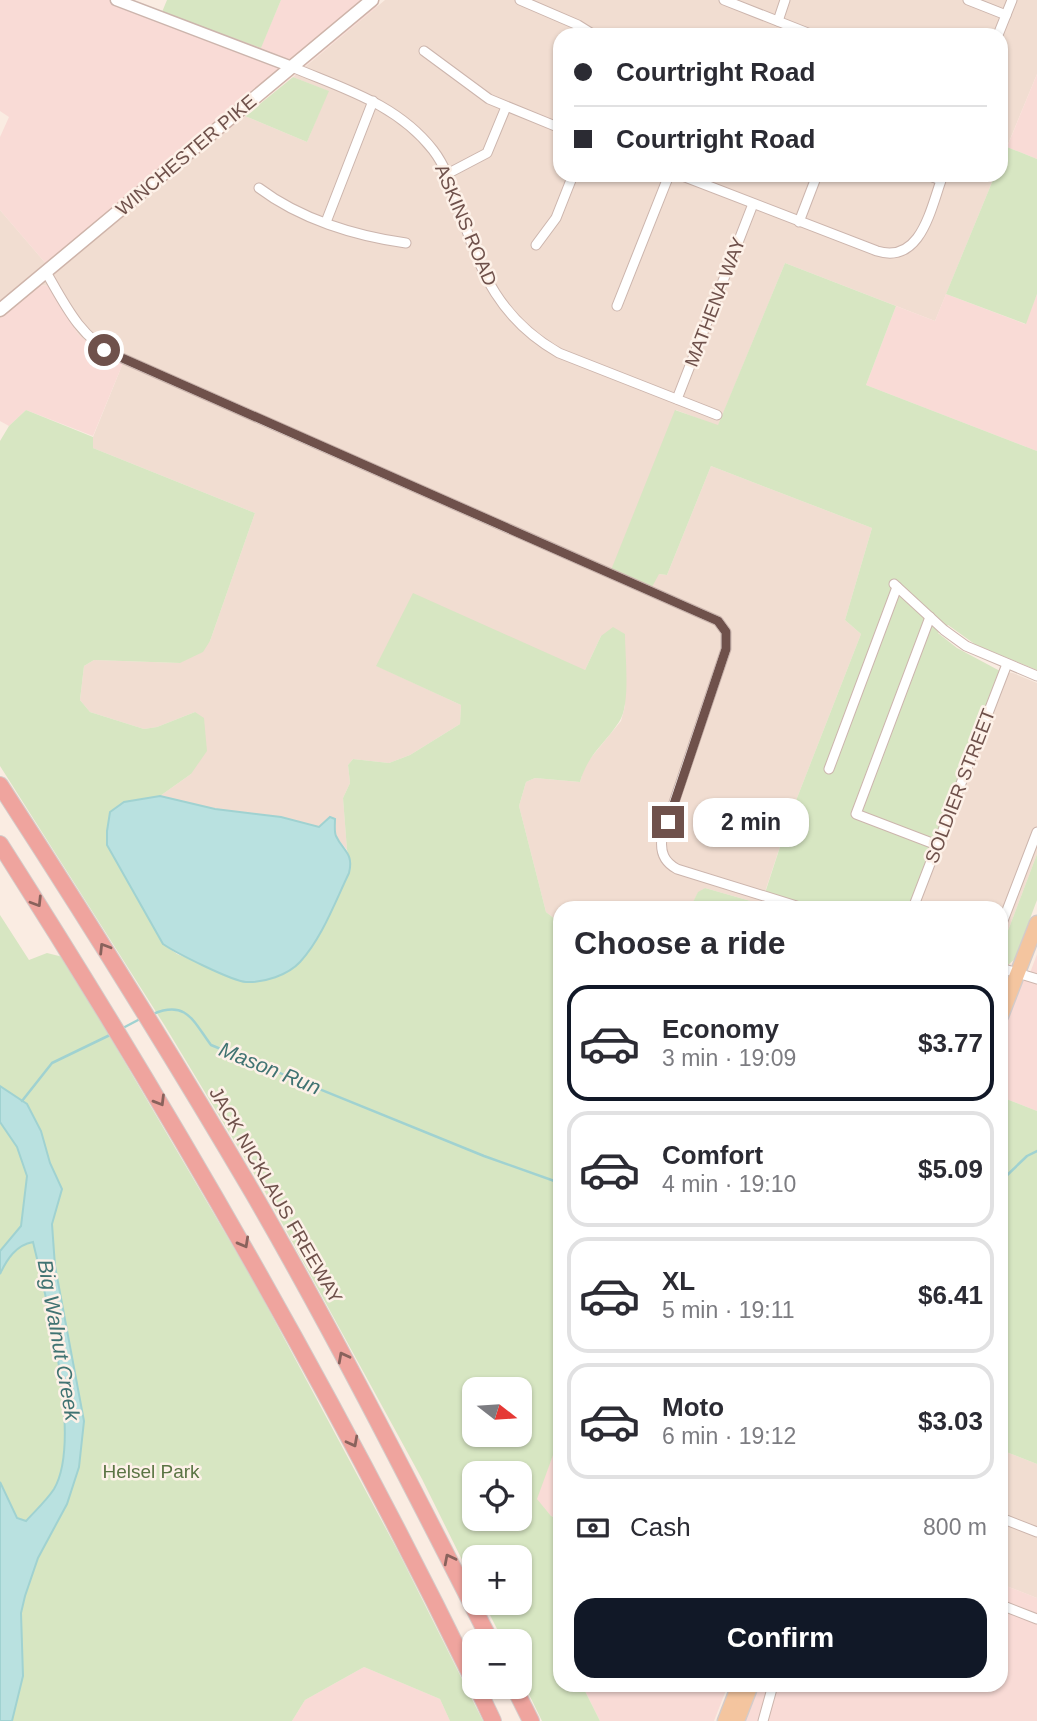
<!DOCTYPE html>
<meta charset="utf-8">
<style>
body{margin:0;font-family:Helvetica,sans-serif;background:#f2f2f3;color:#2b2b33;height:100vh;display:flex;flex-direction:column;font-size:26px;white-space:nowrap}
*{box-sizing:border-box;margin:0}
p{font-size:23px;color:#7c7c81}
.icon{flex:none;width:38px;height:38px;fill:none;stroke:currentColor;stroke-width:2;stroke-linecap:round;stroke-linejoin:round}
.map{position:relative;flex:1;overflow:hidden}
.side{position:absolute;left:553px;top:901px;width:455px;height:791px;display:flex;flex-direction:column;background:#fff;border-radius:21px;box-shadow:0 2px 5px #0004}
.side>*{flex:none}
.banner{position:absolute;left:553px;top:28px;width:455px;height:154px;border-radius:21px;box-shadow:0 2px 5px #0004;display:grid;align-content:center;height:154px;padding:0 21px;background:#fff}
.needle{width:46px;rotate:107deg}
.fabs{position:absolute;left:462px;top:1377px;display:grid;gap:14px}
.fabs a{display:grid;place-items:center;width:70px;height:70px;border-radius:14px;background:#fff;box-shadow:0 2px 5px #0004;font-size:35px}
.end{position:absolute;width:32px;height:32px;margin:-16px;border:9px solid #6f514b;background:#fff;box-shadow:0 0 0 4px #fff}
.from{border-radius:50%}
.bubble{position:absolute;height:49px;border-radius:21px;background:#fff;box-shadow:0 2px 5px #0004;font-size:23px;font-weight:800;line-height:49px;text-align:center}
.banner b{display:flex;align-items:center;gap:24px;height:66px;font-size:26px}
.banner b+b{border-top:2px solid #e1e1e2}
.banner i{width:18px;height:18px;background:#2b2b33}
ul{padding:0;list-style:none}
li{display:flex;align-items:center;gap:21px;height:116px;margin:0 14px 10px;padding:0 7px;border:4px solid #e1e1e2;border-radius:21px}
li div{flex:1}
li b{display:block;font-size:26px}
li em{font-style:normal;font-weight:800}
li.current{border-color:#111827}
li>.icon{width:63px;height:63px;stroke-width:1.5}
h2{padding:0 21px;font-size:32px;line-height:84px}
.pay{display:flex;align-items:center;gap:18px;height:77px;padding:0 21px;font-size:26px}
.pay p{margin-inline-start:auto}
.primary-button{display:flex;gap:14px;margin-top:auto;padding:14px 21px}
.primary-button a{flex:1;height:80px;border-radius:21px;background:#111827;color:#fff;font-size:28px;font-weight:800;line-height:80px;text-align:center}
.map>svg:first-child{display:block}
</style>
<div class="map">
<svg width="1037" height="1721" viewBox="0 0 1037 1721">
<rect width="100%" height="100%" fill="#faece2"/>
<g fill="#f1ddd1">
<polygon points="385,0 1037,0 1037,74 1001,161 1001,35 560,35 560,175 995,175 935,321 785,263 718,426 676,410 659,574 667,575 711,466 872,528 845,620 861,634 790,816 761,904 705,888 698,893 690,908 560,908 560,923 546,912 519,806 526,782 535,778 580,782 585,765 621,721 625,706 625,634 601,636 585,670 377,666 461,705 460,724 410,755 389,763 353,759 348,765 350,783 343,798 347,850 335,835 335,819 319,827 281,817 215,809 160,796 191,774 195,712 157,727 144,729 90,712 80,700 84,666 94,660 179,663 210,641 255,513 93,448 93,437 123,363 98,351 78,334 49,286 39,285 0,318 0,210 54,273 245,116 307,142 328,91 293,77"/>
<polygon points="1000,671 1013,673 1037,683 1037,854 1001,949 1001,908 908,908"/>
<polygon points="1001,1450 1037,1464 1037,1598 1001,1584"/>
</g>
<g fill="#f9dbd6">
<polygon points="0,0 130,0 261,47 281,0 371,0 377,7 54,273 0,210 0,137 9,117 0,111"/>
<polygon points="1037,74 1037,159 1007,147"/>
<polygon points="39,285 49,286 78,334 98,351 123,363 93,436 26,410 9,426 0,421 0,318"/>
<polygon points="946,294 1025,324 1037,294 1037,451 866,385 896,306 935,321"/>
<polygon points="1037,954 1037,1111 1001,1097 1001,964 1030,973"/>
<polygon points="560,1436 560,1520 551,1516 536,1499"/>
<polygon points="1001,1584 1037,1598 1037,1721 745,1721 759,1685 1001,1685"/>
<polygon points="364,1667 440,1699 450,1721 292,1721 305,1700"/>
<polygon points="582,1685 728,1685 714,1721 600,1721"/>
</g>
<g fill="#d7e6c2" fill-rule="evenodd">
<polygon points="167,0 281,0 261,48 162,12"/>
<polygon points="293,77 329,91 307,142 245,116"/>
<polygon points="1007,147 1037,159 1037,294 1026,324 946,294 995,175 1001,175 1001,161"/>
<polygon points="785,263 896,306 866,385 1037,451 1037,670 976,645 948,625 938,633 957,648 1000,671 908,908 817,908 765,893 790,816 861,634 845,620 872,528 711,466 667,575 659,574 652,587 611,570 675,410 718,425"/>
<path d="M26,410L93,437V448L255,513L210,641L203,652L180,663L94,660L84,666L80,700L90,712L144,729L157,727L195,712L204,718L207,751L191,774L160,796L124,802L163,944L177,954L245,982L299,963L318,936L349,873L351,864L347,850L343,798L350,783L348,765L353,759L389,763L410,755L460,724L461,705L376,666L413,593L585,670L601,636L613,627L625,634C625,656 631,705 619,722C604,745 588,754 580,782L535,778L526,782L519,806L546,912L560,923V1436L537,1499L551,1516L560,1520V1685H582L600,1721H542L520,1676V1642L503,1641L484,1603H520V1558H474V1584L422,1479L265,1192L165,1026L0,766V441L9,426ZM474,1390H520V1435H474ZM474,1474H520V1519H474Z"/>
<polygon points="1037,854 1037,900 1015,959 1008,965 1001,964 1001,949"/>
<polygon points="705,888 761,904 763,900 790,908 690,908 698,892"/>
<polygon points="0,915 29,960 47,953 63,957 254,1282 400,1555 483,1721 450,1721 440,1699 364,1667 305,1700 292,1721 0,1721"/>
<polygon points="1001,1097 1037,1111 1037,1464 1001,1450"/>
</g>
<g fill="#b9e1e0" stroke="#a0d2d1" stroke-width="2">
<path d="M160,796L215,809L281,817L319,827L330,817L335,819C335,824 334,832 336,836C343,851 354,853 349,873C335,902 322,938 300,962C288,975 264,983 246,982C232,981 176,953 163,944L107,845V831L110,812L124,802Z"/>
<path d="M0,1086L27,1104L41,1131L50,1163L62,1189L52,1224L55,1266L84,1421L79,1467L67,1504L38,1558L25,1596L21,1613L23,1676L12,1721H0V1482L17,1518L26,1521C35,1511 47,1500 54,1489C83,1440 46,1297 33,1242C16,1245 7,1259 0,1274V1251L21,1226L27,1176L17,1147L0,1122Z"/>
</g>
<g fill="none" stroke-linecap="round" stroke-linejoin="round">
<g stroke="#a0d2d1" stroke-width="2.5">
<path d="M153,1014C187,1000 193,1021 211,1045L484,1156L560,1183"/>
<polyline points="121,1029 140,1019"/>
<polyline points="22,1101 52,1063 112,1034"/>
<polyline points="1001,1181 1027,1156 1037,1151"/>
</g>
<defs>
<g id="minor">
<polyline points="520,0 578,25 594,35"/>
<polyline points="724,0 813,35"/>
<polyline points="968,0 1006,15"/>
<polyline points="778,21 785,0"/>
<polyline points="998,35 1012,0"/>
<polyline points="424,51 489,99 560,128"/>
<path d="M292,67C344,89 397,104 433,150C447,168 454,192 461,213C480,273 501,320 559,353L717,415"/>
<polyline points="447,174 487,153 506,107"/>
<path d="M680,175L877,251C922,265 931,206 943,175"/>
<polyline points="927,175 941,180"/>
<path d="M259,188C300,219 355,236 406,243"/>
<polyline points="326,222 373,101"/>
<polyline points="799,222 817,175"/>
<polyline points="536,245 556,218 573,175"/>
<path d="M46,272C65,305 80,337 115,355L718,621L726,632V649L662,838C660,852 664,862 677,869L803,908"/>
<polyline points="617,306 669,175"/>
<polyline points="677,399 753,204"/>
<polyline points="894,584 944,630 966,646 1037,676"/>
<polyline points="930,617 856,814 937,845"/>
<polyline points="829,769 897,587"/>
<polyline points="913,908 1007,664"/>
<polyline points="1001,926 1037,832"/>
<polyline points="1001,968 1037,979"/>
<polyline points="1001,1518 1037,1532"/>
<polyline points="1001,1605 1037,1619"/>
<polyline points="763,1721 773,1685"/>
</g>
<polyline id="tertiary" points="116,0 292,67"/>
<polyline id="secondary" points="0,310 372,0"/>
<g id="primary">
<polyline points="1001,1016 1037,923"/>
<polyline points="725,1721 739,1685"/>
<polyline points="737,1721 751,1685"/>
</g>
<g id="motorway">
<path d="M0,785C87,919 172,1055 253,1193C338,1340 414,1491 491,1642"/>
<path d="M0,844C173,1115 333,1393 474,1682"/>
<polyline points="477,1687 493,1721"/>
<polyline points="514,1687 531,1721"/>
</g>
</defs>
<use href="#minor" stroke="#ccb5ad" stroke-width="11"/>
<use href="#tertiary" stroke="#ccb5ad" stroke-width="13"/>
<use href="#secondary" stroke="#ceb4aa" stroke-width="15"/>
<use href="#primary" stroke="#d4cbc9" stroke-width="17"/>
<use href="#motorway" stroke="#d4cbc9" stroke-width="18"/>
<use href="#minor" stroke="#fff" stroke-width="9"/>
<use href="#tertiary" stroke="#fff" stroke-width="10"/>
<use href="#secondary" stroke="#fff" stroke-width="12"/>
<use href="#primary" stroke="#f4c59f" stroke-width="14"/>
<use href="#motorway" stroke="#efa49e" stroke-width="16"/>
</g>
<defs><path id="oneway-chevron" d="M-2-3.5L2.5 0L-2 3.5" fill="none" stroke-width="1.6" stroke-linecap="round" stroke-linejoin="round" transform="scale(1.75)"/></defs>
<g stroke="#89625c">
<use href="#oneway-chevron" transform="translate(37 902) rotate(58)"/>
<use href="#oneway-chevron" transform="translate(104 948) rotate(-122)"/>
<use href="#oneway-chevron" transform="translate(160 1101) rotate(59)"/>
<use href="#oneway-chevron" transform="translate(244 1243) rotate(61)"/>
<use href="#oneway-chevron" transform="translate(343 1357) rotate(-118)"/>
<use href="#oneway-chevron" transform="translate(353 1442) rotate(62)"/>
<use href="#oneway-chevron" transform="translate(449 1559) rotate(-117)"/>
</g>
<g fill="none" stroke-linecap="round" stroke-linejoin="round">
<polyline stroke="#6f514b" stroke-width="9" points="104,350 718,621 726,632 726,649 668,822"/>
</g>
<g text-anchor="middle" dominant-baseline="central" stroke-width="5" stroke-linejoin="round" paint-order="stroke">
<g font-size="19" fill="#6f514b" stroke="#fdf1e8">
<text transform="translate(186 155) rotate(-40)">WINCHESTER PIKE</text>
<text transform="translate(466 225) rotate(67)">ASKINS ROAD</text>
<text transform="translate(715 302) rotate(-69)">MATHENA WAY</text>
<text transform="translate(960 786) rotate(-69)">SOLDIER STREET</text>
<text transform="translate(276 1195) rotate(60)">JACK NICKLAUS FREEWAY</text>
</g>
<g font-size="19" fill="#5b7444" stroke="#fdf1e8">
<text x="151" y="1471">Helsel Park</text>
</g>
<g font-size="21" font-style="italic" fill="#407372" stroke="#fdf1e8">
<text transform="translate(270 1068) rotate(22)">Mason Run</text>
<text transform="translate(59 1340) rotate(80)">Big Walnut Creek</text>
</g>
</g>
</svg>
<div class="fabs">
<a><svg class="needle" viewBox="-14 -14 28 28"><path d="M0-13l5 13h-10z" fill="#e53935"/><path d="M0 13l5-13h-10z" fill="#7c7c81"/></svg></a>
<a><svg class="icon" aria-label="locate" viewBox="0 0 24 24"><circle cx="12" cy="12" r="6"/><path d="M12 2v4M12 18v4M2 12h4M18 12h4"/></svg></a>
<a>+</a>
<a>−</a>
</div>
<i class="end from" style="left:104px;top:350px"></i>
<i class="end" style="left:668px;top:822px"></i>
<div class="bubble" style="left:693px;top:798px;width:116px">2 min</div>
<div class="banner">
<b><i class="from"></i>Courtright Road</b>
<b><i></i>Courtright Road</b>
</div>
<section class="side">
<h2>Choose a ride</h2>
<ul>
<li class="current"><svg class="icon" aria-label="car" viewBox="0 0 24 24"><path d="M5 17H2v-5l4-1 3-4h7l3 4 3 1v5h-3M9 17h6M6 11h13"/><circle cx="7" cy="17" r="2"/><circle cx="17" cy="17" r="2"/></svg><div><b>Economy</b><p>3 min · 19:09</p></div><em>$3.77</em></li>
<li><svg class="icon" aria-label="car" viewBox="0 0 24 24"><path d="M5 17H2v-5l4-1 3-4h7l3 4 3 1v5h-3M9 17h6M6 11h13"/><circle cx="7" cy="17" r="2"/><circle cx="17" cy="17" r="2"/></svg><div><b>Comfort</b><p>4 min · 19:10</p></div><em>$5.09</em></li>
<li><svg class="icon" aria-label="car" viewBox="0 0 24 24"><path d="M5 17H2v-5l4-1 3-4h7l3 4 3 1v5h-3M9 17h6M6 11h13"/><circle cx="7" cy="17" r="2"/><circle cx="17" cy="17" r="2"/></svg><div><b>XL</b><p>5 min · 19:11</p></div><em>$6.41</em></li>
<li><svg class="icon" aria-label="car" viewBox="0 0 24 24"><path d="M5 17H2v-5l4-1 3-4h7l3 4 3 1v5h-3M9 17h6M6 11h13"/><circle cx="7" cy="17" r="2"/><circle cx="17" cy="17" r="2"/></svg><div><b>Moto</b><p>6 min · 19:12</p></div><em>$3.03</em></li>
</ul>
<div class="pay"><svg class="icon" aria-label="cash" viewBox="0 0 24 24"><path d="M3 7h18v10H3z"/><circle cx="12" cy="12" r="2"/></svg>Cash<p>800 m</p></div>
<div class="primary-button"><a>Confirm</a></div>
</section>
</div>
